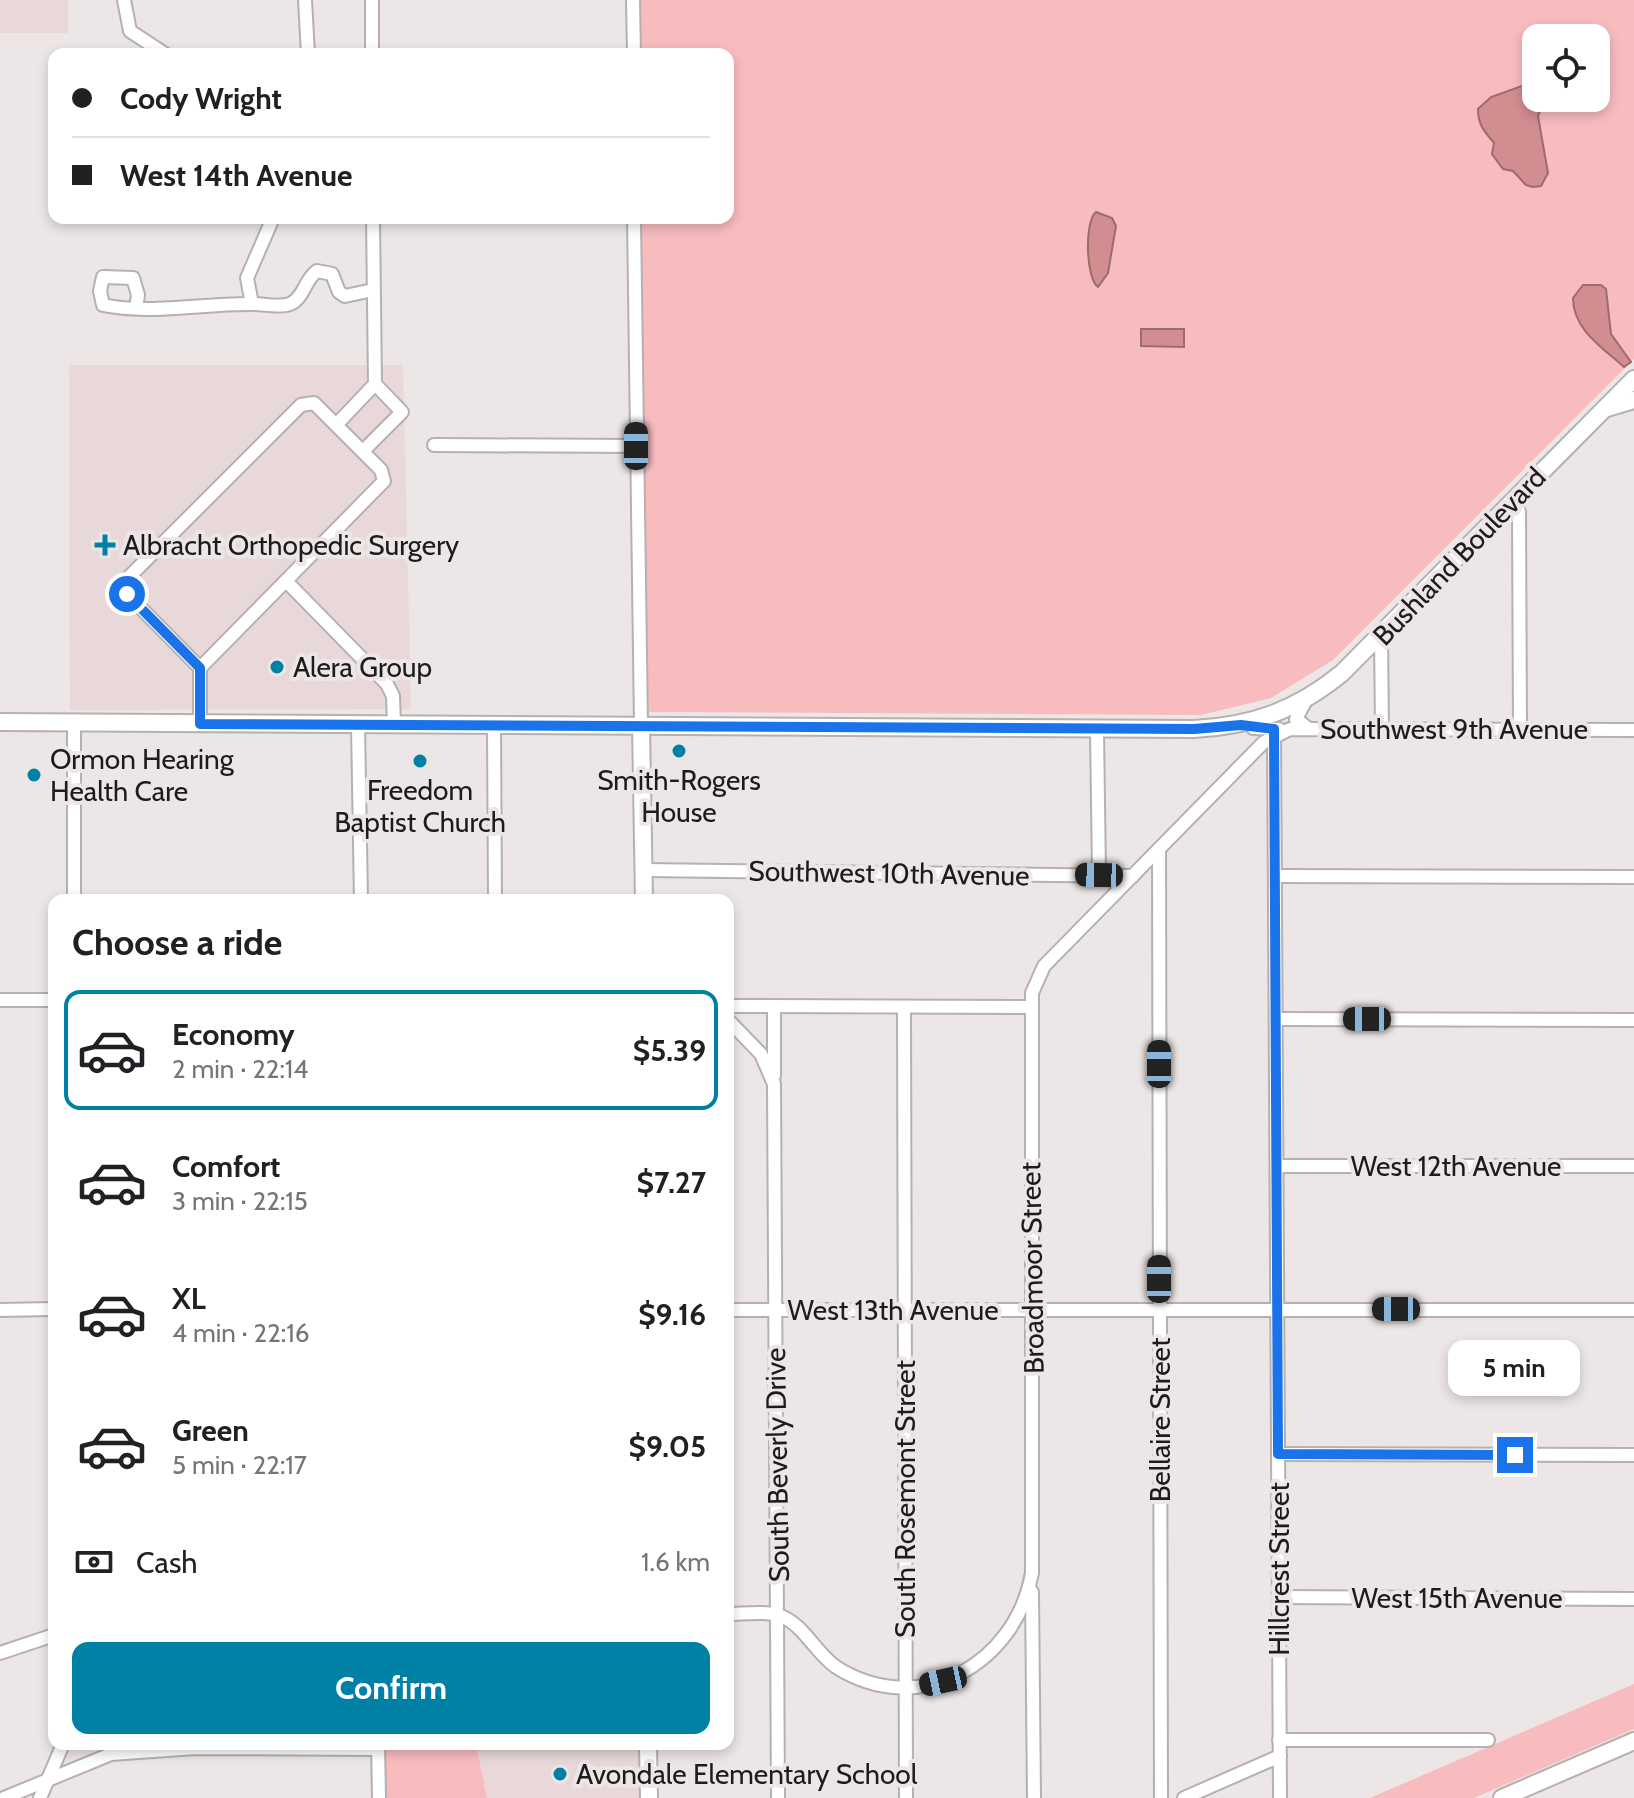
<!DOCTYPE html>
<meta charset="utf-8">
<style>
body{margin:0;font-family:Cabin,sans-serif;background:#f2f2f2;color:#202124;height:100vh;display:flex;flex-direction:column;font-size:30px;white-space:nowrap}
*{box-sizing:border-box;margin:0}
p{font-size:26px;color:#757577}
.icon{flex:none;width:44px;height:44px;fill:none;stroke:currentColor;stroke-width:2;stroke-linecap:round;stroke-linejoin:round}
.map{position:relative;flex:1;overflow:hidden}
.details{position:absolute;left:48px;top:894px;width:686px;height:856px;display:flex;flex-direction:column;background:#fff;border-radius:16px;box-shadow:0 4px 12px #0003}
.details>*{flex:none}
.guide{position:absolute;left:48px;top:48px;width:686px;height:176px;border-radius:16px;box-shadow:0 4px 12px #0003;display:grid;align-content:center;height:176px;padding:0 24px;background:#fff}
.controls{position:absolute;left:1522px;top:24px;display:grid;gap:16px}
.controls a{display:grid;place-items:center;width:88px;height:88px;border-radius:16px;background:#fff;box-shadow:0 4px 12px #0003;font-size:40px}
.end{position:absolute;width:36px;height:36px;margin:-18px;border:10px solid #1a73e8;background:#fff;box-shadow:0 0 0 4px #fff}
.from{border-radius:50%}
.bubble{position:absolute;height:56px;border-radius:16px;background:#fff;box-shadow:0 4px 12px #0003;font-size:26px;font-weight:700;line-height:56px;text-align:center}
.car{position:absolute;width:24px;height:48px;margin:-24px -12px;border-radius:10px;box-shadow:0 0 6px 2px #0007;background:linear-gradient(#222 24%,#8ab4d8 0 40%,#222 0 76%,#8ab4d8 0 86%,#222 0)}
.guide b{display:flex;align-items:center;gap:28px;height:76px;font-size:30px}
.guide b+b{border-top:2px solid #e0e0e0}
.guide i{width:20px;height:20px;background:#202124}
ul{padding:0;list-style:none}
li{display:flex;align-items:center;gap:24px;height:120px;margin:0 16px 12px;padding:0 8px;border:4px solid transparent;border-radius:16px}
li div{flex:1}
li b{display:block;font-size:30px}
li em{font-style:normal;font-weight:700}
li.active{border-color:#0180a5}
li>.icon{width:72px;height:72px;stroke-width:1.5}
h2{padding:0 24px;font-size:36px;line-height:96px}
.pay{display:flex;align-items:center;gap:20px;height:88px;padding:0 24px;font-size:30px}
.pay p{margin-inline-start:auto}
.button{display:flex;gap:16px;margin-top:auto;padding:16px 24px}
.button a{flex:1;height:92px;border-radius:16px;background:#0180a5;color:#fff;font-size:32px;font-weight:700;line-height:92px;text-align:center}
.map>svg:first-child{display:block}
</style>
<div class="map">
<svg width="1634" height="1798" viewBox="0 0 1634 1798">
<rect width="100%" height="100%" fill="#ede6e6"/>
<g fill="#e8d8d9">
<rect x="0" y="0" width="68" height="33"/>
<polygon points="69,365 403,365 411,709 70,710"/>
<polygon points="476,1744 639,1744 639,1798 487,1798"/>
</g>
<g fill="#f8bcbf" fill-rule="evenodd">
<path d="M639,0H1634V359L1333,660L1271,698L1201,715L650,712L643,701L640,218H728V54H639ZM1536,38H1596V98H1536Z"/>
<polygon points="1634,1684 1634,1729 1622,1734 1474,1798 1370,1798"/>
<polygon points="384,1744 476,1744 487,1798 384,1798"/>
</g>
<g fill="#d28d91" stroke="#9c6b6e" stroke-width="2">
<path d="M1536,81V98H1545L1538,116L1548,173L1541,186L1533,187L1526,185L1513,171L1503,169L1492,154L1494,143C1484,131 1478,125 1478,109L1491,97Z"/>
<path d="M1096,212L1112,218L1116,226L1108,273L1098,287C1086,279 1084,222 1096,212Z"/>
<path d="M1583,285H1601L1606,289L1611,334L1631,362L1624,367C1603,348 1573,330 1573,298Z"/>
<polygon points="1141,329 1184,329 1184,347 1141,346"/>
</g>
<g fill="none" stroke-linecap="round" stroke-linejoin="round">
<defs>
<g id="minor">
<polyline points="124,0 130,31 165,54"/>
<polyline points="305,0 308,54"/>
<polyline points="372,0 372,54"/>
<polyline points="633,0 634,54"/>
<polyline points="634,218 641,725"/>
<polyline points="252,304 247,278 273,218"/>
<path d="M136,308L138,295L133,278L103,277L100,291L103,305C151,315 204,303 253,304C265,304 279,308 290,304C304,298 305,279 317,271L332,274L339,292L345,296L373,290"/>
<polyline points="337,424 375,384 373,218"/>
<polyline points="434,445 636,446"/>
<polyline points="363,451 402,412 375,384"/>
<polyline points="1514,499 1519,512 1520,729"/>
<polyline points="286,581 387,684 393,696 394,725"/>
<polyline points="1381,635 1382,729"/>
<polyline points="200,668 127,594 124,582 301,405 314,403 381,470 384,481 200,668 200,724"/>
<polyline points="1306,700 1296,719 1309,729"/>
<polyline points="358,725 361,900"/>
<polyline points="494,725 495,900"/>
<polyline points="1253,728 1279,729"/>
<polyline points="1097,729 1099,875"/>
<polyline points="1274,729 1280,1798"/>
<polyline points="1159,849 1161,1798"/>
<polyline points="644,870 1133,876"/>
<polyline points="1277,876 1634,877"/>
<polyline points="74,900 74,723"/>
<polyline points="0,1000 54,1000"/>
<polyline points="728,1006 1030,1007"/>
<polyline points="774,1006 774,1076"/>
<polyline points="904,1007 906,1798"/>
<polyline points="1278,1019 1634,1020"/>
<polyline points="728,1020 761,1054 774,1084 778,1798"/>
<polyline points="1278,1166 1634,1166"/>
<polyline points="0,1310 54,1309"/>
<polyline points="728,1310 1634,1310"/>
<polyline points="1278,1454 1634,1455"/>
<polyline points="1032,1592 1034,1798"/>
<polyline points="1279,1597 1634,1599"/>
<path d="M728,1614C744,1614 768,1610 783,1617C804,1626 816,1653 836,1667C919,1720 1016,1664 1032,1573V993L1044,966L1264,742L1290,729L1634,730"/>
<polyline points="0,1653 54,1635"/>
<polyline points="1279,1740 1488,1740"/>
<polyline points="378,1744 379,1798"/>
<polyline points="4,1798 111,1754 195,1748 378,1749"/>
<polyline points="40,1798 63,1744"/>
<polyline points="1184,1798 1280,1756"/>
</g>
<g id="major">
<polyline points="1607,408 1634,400"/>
<path d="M0,722L1194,729C1252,726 1297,710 1342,673L1634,379"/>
<polyline points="641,725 644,900"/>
<polyline points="648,1744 649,1798"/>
<polyline points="1502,1798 1634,1741"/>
</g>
</defs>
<use href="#minor" stroke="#b7b0b0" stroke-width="16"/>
<use href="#major" stroke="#b7b0b0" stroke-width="20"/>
<use href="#minor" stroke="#fff" stroke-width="12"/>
<use href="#major" stroke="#fff" stroke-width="16"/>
</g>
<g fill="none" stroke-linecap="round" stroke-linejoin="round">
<polyline stroke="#1a73e8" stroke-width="10" points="127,594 200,668 200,724 1194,729 1241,725 1274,729 1278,1454 1515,1455"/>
</g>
<g fill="#0180a5" stroke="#ede6e6" stroke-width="3">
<path d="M101 533h8v8h8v8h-8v8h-8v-8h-8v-8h8z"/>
<circle cx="277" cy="667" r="8"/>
<circle cx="679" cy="751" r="8"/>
<circle cx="420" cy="761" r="8"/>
<circle cx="34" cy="775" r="8"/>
<circle cx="560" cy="1774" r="8"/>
</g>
<g text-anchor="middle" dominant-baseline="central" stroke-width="8" stroke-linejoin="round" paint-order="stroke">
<g font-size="28" fill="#1e1b1c" stroke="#ede6e6" text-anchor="start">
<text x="123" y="545">Albracht Orthopedic Surgery</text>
<text x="293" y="667">Alera Group</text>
<text x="50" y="759">Ormon Hearing<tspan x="50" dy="32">Health Care</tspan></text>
<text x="679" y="780" text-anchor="middle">Smith-Rogers<tspan x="679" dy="32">House</tspan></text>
<text x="420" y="790" text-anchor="middle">Freedom<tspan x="420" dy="32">Baptist Church</tspan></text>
<text x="576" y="1774">Avondale Elementary School</text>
</g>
<g font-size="28" fill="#1e1b1c" stroke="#ede6e6">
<text transform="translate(1459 556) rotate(-46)">Bushland Boulevard</text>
<text x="1454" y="729">Southwest 9th Avenue</text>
<text transform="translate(889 873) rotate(1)">Southwest 10th Avenue</text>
<text x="1456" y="1166">West 12th Avenue</text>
<text transform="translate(1032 1268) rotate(-91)">Broadmoor Street</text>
<text x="893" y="1310">West 13th Avenue</text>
<text transform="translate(1160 1420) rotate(-90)">Bellaire Street</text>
<text transform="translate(777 1465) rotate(-91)">South Beverly Drive</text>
<text transform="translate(905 1499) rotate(-90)">South Rosemont Street</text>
<text transform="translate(1279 1569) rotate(-90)">Hillcrest Street</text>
<text x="1457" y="1598">West 15th Avenue</text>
</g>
</g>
</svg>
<div class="controls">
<a><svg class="icon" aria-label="locate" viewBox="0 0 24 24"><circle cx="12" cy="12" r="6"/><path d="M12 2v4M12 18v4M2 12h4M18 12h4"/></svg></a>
</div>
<i class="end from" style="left:127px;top:594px"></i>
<i class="end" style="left:1515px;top:1455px"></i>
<div class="bubble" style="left:1448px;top:1340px;width:132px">5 min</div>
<i class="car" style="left:636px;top:446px;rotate:0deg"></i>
<i class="car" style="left:1099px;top:875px;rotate:271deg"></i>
<i class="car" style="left:1367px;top:1019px;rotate:270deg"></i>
<i class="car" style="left:1159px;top:1064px;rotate:0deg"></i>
<i class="car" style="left:1159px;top:1279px;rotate:0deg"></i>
<i class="car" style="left:1396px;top:1309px;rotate:270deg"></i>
<i class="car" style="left:943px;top:1681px;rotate:258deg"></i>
<div class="guide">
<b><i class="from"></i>Cody Wright</b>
<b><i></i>West 14th Avenue</b>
</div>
<section class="details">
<h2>Choose a ride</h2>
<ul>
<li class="active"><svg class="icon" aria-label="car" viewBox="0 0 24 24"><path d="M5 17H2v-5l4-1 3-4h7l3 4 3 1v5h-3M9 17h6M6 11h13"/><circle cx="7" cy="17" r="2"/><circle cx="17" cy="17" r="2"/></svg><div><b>Economy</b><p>2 min · 22:14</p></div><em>$5.39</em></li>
<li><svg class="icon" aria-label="car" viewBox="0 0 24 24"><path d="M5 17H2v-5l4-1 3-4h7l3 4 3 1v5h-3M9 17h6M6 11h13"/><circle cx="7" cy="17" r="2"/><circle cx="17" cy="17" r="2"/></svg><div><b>Comfort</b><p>3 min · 22:15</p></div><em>$7.27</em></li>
<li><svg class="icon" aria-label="car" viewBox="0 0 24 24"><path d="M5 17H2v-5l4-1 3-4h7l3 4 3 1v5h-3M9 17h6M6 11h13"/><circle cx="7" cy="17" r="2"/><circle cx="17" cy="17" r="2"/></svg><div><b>XL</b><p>4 min · 22:16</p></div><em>$9.16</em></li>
<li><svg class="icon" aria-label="car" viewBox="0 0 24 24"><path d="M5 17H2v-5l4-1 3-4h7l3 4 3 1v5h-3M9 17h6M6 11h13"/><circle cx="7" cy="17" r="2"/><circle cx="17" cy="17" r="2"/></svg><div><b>Green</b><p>5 min · 22:17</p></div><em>$9.05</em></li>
</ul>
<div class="pay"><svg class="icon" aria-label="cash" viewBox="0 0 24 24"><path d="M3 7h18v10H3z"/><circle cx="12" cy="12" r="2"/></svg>Cash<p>1.6 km</p></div>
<div class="button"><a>Confirm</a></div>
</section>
</div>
